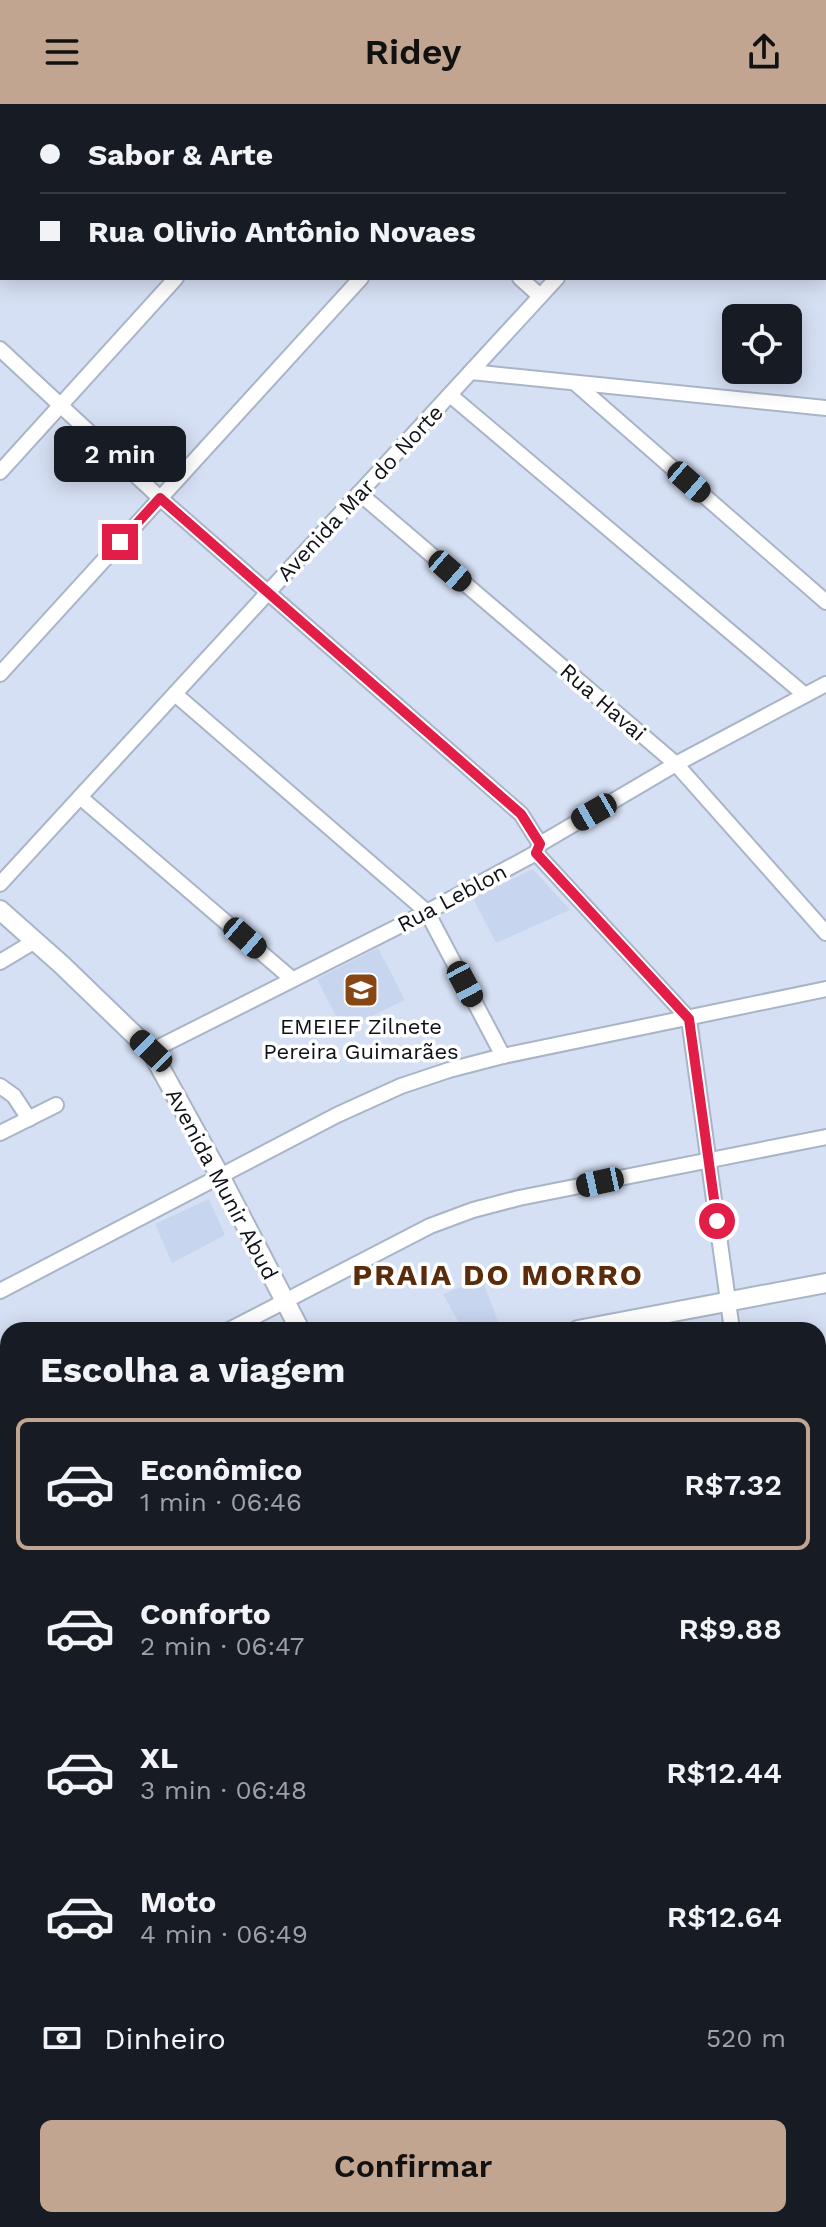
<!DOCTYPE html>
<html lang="pt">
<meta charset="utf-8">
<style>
body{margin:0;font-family:"Work Sans",sans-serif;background:#242831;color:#f1f3f6;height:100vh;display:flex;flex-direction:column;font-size:30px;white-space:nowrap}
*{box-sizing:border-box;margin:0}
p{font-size:26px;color:#9ea1a6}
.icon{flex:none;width:44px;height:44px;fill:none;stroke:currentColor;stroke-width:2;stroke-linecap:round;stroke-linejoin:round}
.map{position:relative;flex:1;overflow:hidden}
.details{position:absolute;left:0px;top:1218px;width:826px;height:906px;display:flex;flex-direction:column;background:#171b24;border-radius:24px 24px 0 0;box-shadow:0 4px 20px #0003}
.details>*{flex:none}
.guide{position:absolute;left:0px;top:0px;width:826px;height:176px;box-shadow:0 4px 20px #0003;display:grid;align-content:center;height:176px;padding:0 40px;background:#171b24}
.controls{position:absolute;left:722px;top:200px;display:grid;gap:16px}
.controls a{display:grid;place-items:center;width:80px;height:80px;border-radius:12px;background:#171b24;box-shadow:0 4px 20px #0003;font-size:40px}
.end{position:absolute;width:36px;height:36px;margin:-18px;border:10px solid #e11d48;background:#fff;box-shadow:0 0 0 4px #fff}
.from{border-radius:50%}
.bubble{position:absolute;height:56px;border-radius:12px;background:#171b24;box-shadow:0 4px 20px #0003;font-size:26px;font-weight:600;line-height:56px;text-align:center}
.car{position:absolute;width:24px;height:48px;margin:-24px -12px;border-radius:10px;box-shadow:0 0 6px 2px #0007;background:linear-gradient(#222 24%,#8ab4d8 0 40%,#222 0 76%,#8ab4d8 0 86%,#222 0)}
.guide b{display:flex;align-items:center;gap:28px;height:76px;font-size:30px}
.guide b+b{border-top:2px solid #363941}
.guide i{width:20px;height:20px;background:#f1f3f6}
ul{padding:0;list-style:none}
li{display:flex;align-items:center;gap:24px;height:132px;margin:0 16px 12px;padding:0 24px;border:4px solid transparent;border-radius:12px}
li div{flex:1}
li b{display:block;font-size:30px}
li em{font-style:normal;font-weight:600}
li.active{border-color:#c2a591}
li>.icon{width:72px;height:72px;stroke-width:1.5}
h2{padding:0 40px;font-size:36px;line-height:96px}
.pay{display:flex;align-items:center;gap:20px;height:88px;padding:0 40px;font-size:30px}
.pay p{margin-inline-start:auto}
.cta{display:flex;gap:16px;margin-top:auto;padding:16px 40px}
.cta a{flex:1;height:92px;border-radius:12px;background:#c2a591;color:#111;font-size:32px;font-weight:600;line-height:92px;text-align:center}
header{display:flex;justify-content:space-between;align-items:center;height:104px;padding:0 40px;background:#c2a591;color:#111;font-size:36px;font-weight:600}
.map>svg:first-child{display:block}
</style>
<header><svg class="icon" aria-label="menu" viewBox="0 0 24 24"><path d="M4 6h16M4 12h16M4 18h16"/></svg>Ridey<svg class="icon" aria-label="share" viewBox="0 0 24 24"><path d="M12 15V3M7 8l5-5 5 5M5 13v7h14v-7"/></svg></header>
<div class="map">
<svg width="826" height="2123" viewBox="0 0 826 2123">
<rect width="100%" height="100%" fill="#d6e0f4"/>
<g fill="#c8d5ef">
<polygon points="533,765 570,806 496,839 473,794"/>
<polygon points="378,844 405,896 343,926 317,875"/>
<polygon points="209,1095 225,1131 172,1159 155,1120"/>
<polygon points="482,1175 501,1226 463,1226 443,1190"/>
</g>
<polygon fill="#2ca5b1" points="826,1552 826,2123 0,2123 0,1916 8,1912 8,2116 818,2116 818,1554"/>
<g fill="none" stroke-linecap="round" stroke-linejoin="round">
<defs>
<g id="pedestrian">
<polyline points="818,1482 826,1480"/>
<polyline points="0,1841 8,1837"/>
</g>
<g id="minor">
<polyline points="333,0 335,2"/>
<polyline points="27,2 28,0"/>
<polyline points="518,2 519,0"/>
<polyline points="716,2 718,0"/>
<polyline points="824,27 826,27"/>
<polyline points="0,32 2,30"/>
<polyline points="824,167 826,167"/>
<polyline points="520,174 540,192"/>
<polyline points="0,245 160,394 521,710 540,740"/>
<polyline points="471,268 826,304"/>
<polyline points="575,279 826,498"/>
<polyline points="450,291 805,591"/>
<polyline points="0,368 176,174"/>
<polyline points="359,389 676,660 826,829"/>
<polyline points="0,570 361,174"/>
<polyline points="175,590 427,808 503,952"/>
<polyline points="80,693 292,875"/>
<polyline points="536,749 689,915 732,1226"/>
<polyline points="0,780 557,174"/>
<polyline points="0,858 35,837"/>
<polyline points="151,947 427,808 536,749 540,740 676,660 826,580"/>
<polyline points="0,982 14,992 29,1015"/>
<polyline points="0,1029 56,1001"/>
<polyline points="0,1187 337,1011 401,982 449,966 503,952 826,885"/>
<polyline points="229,1226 430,1122 473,1106 519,1094 826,1033"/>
<polyline points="0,1345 8,1341"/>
<polyline points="0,1747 8,1763"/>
</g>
<g id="tertiary">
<polyline points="0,806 62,861 151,947 220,1072 300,1226"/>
<polyline points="578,1226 826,1179"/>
<polyline points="818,1308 826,1307"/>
<polyline points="818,1458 826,1456"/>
<polyline points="0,1501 8,1496"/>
<polyline points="0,1650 8,1646"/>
<polyline points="0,1814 8,1810"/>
</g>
</defs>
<use href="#pedestrian" stroke="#aab4c7" stroke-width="14"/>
<use href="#minor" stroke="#aab4c7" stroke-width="18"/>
<use href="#tertiary" stroke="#aab4c7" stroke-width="22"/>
<use href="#pedestrian" stroke="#fff" stroke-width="10"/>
<use href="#minor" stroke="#fff" stroke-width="14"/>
<use href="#tertiary" stroke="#fff" stroke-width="18"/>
</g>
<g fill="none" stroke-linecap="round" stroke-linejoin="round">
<polyline stroke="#e11d48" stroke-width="10" points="120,438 160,394 521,710 540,740 536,749 689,915 717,1117"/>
</g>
<defs>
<symbol id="school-square" viewBox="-11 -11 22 22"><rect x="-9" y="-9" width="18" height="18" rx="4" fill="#884615" stroke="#fff"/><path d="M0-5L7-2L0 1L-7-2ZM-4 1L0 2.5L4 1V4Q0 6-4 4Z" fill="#fff"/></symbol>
</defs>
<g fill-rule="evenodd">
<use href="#school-square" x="341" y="866" width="40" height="40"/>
</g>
<g text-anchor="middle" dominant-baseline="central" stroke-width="7" stroke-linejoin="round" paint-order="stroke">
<g font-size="22" fill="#0e1118" stroke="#fff">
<text transform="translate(360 389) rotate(-47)">Avenida Mar do Norte</text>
<text transform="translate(603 598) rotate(41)">Rua Havai</text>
<text transform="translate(452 794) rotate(-28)">Rua Leblon</text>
<text transform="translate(222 1080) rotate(62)">Avenida Munir Abud</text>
</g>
<g font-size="22" fill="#0e1118" stroke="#fff">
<text x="361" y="922">EMEIEF Zilnete<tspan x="361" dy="25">Pereira Guimarães</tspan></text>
</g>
<g font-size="30" font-weight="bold" letter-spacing="2" fill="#5a2c0b" stroke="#fff">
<text x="498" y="1170">PRAIA DO MORRO</text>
</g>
</g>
</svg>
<div class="controls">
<a><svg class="icon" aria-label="locate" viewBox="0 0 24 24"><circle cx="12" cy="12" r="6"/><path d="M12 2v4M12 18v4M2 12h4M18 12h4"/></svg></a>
</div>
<i class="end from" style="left:717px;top:1117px"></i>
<i class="end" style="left:120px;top:438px"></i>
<div class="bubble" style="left:54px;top:322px;width:132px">2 min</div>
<i class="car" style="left:689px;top:378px;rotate:131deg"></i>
<i class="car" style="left:450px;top:467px;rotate:131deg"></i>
<i class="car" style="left:594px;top:708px;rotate:240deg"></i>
<i class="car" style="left:245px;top:834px;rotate:131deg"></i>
<i class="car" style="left:465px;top:880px;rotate:152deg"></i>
<i class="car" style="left:151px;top:947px;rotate:314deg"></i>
<i class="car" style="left:600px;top:1078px;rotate:258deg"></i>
<div class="guide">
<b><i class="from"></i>Sabor &amp; Arte</b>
<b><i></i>Rua Olivio Antônio Novaes</b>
</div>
<section class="details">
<h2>Escolha a viagem</h2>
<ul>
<li class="active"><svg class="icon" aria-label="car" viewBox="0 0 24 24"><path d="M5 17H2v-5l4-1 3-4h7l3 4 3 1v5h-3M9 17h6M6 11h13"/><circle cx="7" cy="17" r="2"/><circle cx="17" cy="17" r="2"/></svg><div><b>Econômico</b><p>1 min · 06:46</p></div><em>R$7.32</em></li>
<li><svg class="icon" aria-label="car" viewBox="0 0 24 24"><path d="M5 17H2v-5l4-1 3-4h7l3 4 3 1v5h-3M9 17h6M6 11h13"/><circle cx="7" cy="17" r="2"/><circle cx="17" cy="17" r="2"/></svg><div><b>Conforto</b><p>2 min · 06:47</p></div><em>R$9.88</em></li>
<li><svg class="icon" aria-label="car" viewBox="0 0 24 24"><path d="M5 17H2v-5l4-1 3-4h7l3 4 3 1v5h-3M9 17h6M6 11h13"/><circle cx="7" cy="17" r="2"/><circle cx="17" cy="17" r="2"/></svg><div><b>XL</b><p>3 min · 06:48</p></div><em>R$12.44</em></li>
<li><svg class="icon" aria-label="car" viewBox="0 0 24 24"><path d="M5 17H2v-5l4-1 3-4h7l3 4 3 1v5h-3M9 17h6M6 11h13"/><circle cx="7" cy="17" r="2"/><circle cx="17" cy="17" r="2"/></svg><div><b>Moto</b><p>4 min · 06:49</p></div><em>R$12.64</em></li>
</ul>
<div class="pay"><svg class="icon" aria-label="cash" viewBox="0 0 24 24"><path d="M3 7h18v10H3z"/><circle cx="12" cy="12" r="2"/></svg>Dinheiro<p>520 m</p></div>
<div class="cta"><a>Confirmar</a></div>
</section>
</div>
